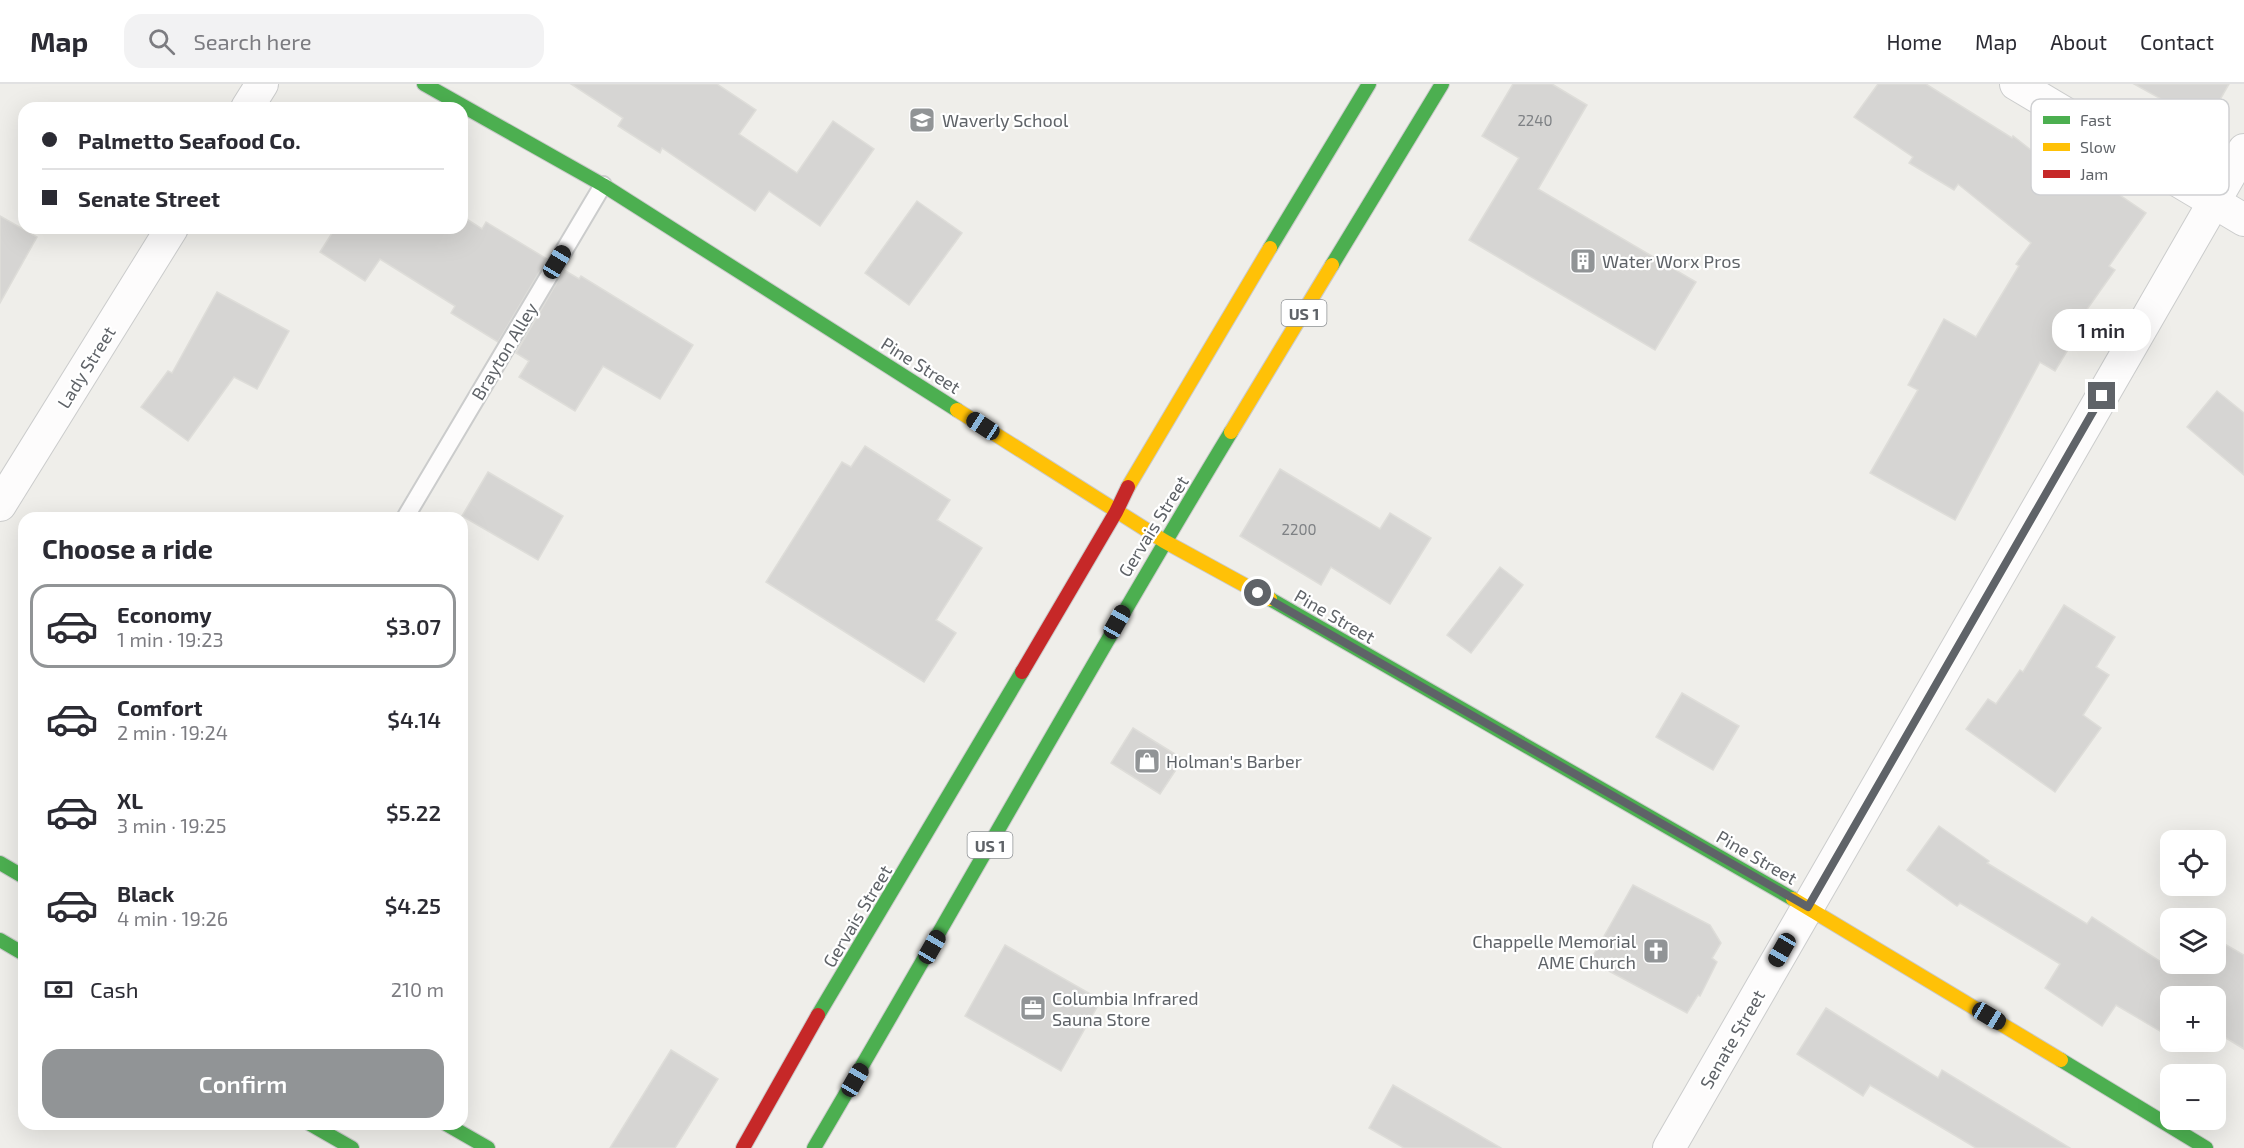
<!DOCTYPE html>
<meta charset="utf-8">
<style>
body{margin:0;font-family:"Exo 2",sans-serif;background:#f2f2f3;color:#2b2b33;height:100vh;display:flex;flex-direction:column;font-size:22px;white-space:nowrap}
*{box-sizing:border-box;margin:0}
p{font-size:20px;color:#7c7c81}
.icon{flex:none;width:33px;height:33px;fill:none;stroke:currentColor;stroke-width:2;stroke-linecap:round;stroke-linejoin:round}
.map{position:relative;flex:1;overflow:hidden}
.drawer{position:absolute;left:18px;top:428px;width:450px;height:618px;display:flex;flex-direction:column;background:#fff;border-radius:18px;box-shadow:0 6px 24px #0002}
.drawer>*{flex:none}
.top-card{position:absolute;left:18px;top:18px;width:450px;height:132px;border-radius:18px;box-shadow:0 6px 24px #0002;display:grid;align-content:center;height:132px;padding:0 24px;background:#fff}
.tools{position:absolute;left:2160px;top:746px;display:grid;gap:12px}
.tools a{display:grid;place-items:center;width:66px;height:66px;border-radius:12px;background:#fff;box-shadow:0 6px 24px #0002;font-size:30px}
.end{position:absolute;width:27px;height:27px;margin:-14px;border:8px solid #5f6368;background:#fff;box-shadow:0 0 0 3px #fff}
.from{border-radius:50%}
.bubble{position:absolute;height:42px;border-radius:18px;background:#fff;box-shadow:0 6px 24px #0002;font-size:20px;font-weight:600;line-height:42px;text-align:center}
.car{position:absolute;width:18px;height:36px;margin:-18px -9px;border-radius:8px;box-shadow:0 0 4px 2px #0007;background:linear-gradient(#222 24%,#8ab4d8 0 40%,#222 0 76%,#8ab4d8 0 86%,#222 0)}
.top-card b{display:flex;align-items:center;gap:21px;height:57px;font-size:22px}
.top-card b+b{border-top:2px solid #e1e1e2}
.top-card i{width:15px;height:15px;background:#2b2b33}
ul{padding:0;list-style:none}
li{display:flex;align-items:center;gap:18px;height:84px;margin:0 12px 9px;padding:0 12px;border:3px solid transparent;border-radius:18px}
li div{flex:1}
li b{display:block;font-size:22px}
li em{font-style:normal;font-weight:600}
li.on{border-color:#919496}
li>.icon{width:54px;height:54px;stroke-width:1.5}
h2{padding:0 24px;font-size:27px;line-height:72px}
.pay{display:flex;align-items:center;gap:15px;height:66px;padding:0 24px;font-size:22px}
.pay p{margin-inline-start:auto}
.action{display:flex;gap:12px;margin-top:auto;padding:12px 24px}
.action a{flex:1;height:69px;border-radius:18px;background:#919496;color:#fff;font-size:24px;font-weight:600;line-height:69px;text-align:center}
header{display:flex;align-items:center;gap:36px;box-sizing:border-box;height:84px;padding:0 30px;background:#fff;border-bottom:2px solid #e1e1e2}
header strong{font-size:28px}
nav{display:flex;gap:33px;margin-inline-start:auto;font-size:21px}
.search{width:420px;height:54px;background:#f2f2f3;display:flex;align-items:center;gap:15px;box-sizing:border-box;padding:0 21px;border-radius:18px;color:#7c7c81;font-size:22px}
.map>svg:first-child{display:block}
</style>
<header>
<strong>Map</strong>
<div class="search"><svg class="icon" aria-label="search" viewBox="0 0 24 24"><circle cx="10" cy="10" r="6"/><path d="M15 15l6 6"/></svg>Search here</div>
<nav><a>Home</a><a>Map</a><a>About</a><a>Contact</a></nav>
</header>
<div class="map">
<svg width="2244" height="1064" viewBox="0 0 2244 1064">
<rect width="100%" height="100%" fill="#efeeea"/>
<g fill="#d6d5d3" stroke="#deddd9" stroke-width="1.5">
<polygon points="571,0 717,0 756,26 739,50 797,89 833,37 874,65 820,142 769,107 755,127 662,64 660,69 618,42 623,34"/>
<polygon points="1513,0 1552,0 1587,21 1538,105 1696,198 1655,266 1469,156 1519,74 1482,52"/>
<polygon points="1878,0 1926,0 2012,54 2013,52 2068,95 2077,82 2146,129 2109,182 2115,186 2078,238 2083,241 2055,287 2040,278 1955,436 1870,389 1918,306 1908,301 1944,235 1976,253 2019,182 2016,180 2031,159 1958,100 1954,106 1909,79 1913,73 1854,33"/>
<polygon points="2134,0 2229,0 2206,40"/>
<polygon points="917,117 962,149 909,221 865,189"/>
<polygon points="0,132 37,153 0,219"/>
<polygon points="462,132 482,145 486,138 547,175 498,258 451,229 455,222 380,175 365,197 320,168 334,146 330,144 462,144"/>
<polygon points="564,186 579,195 581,192 693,261 660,315 603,282 575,327 519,293 529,277 516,269"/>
<polygon points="217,208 289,247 257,305 234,293 188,357 141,323 168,287 172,289"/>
<polygon points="2217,307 2244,329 2244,391 2187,343"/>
<polygon points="865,362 950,416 937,436 982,464 936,536 956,549 924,598 766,498 842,378 851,383"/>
<polygon points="1280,385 1380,445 1390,429 1431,454 1390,520 1331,483 1321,501 1240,452"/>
<polygon points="488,388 563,432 538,476 462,432"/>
<polygon points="1500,483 1523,501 1471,569 1447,551"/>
<polygon points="2064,521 2115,553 2096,583 2109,591 2083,631 2101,644 2055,708 1966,645 1988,615 1996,620 2020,586 2023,588"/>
<polygon points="1682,609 1739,642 1713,686 1656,653"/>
<polygon points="1133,644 1183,675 1160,710 1111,679"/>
<polygon points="1939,742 1989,777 1987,779 2087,840 2092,833 2164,880 2170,868 2170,879 2216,879 2216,855 2244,871 2244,965 2216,948 2216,912 2170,912 2170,953 2116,921 2102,942 2045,904 2060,880 1960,819 1957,822 1907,786"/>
<polygon points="1633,801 1710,841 1721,859 1712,874 1717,878 1700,912 1698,911 1687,929 1590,877"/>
<polygon points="1005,861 1101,916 1061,987 965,932"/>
<polygon points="1826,924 1938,994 1942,986 2070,1064 1976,1064 1870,1001 1863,1012 1797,970"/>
<polygon points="671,966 718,995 675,1064 610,1064"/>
<polygon points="1393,1001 1501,1064 1404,1064 1369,1044"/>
</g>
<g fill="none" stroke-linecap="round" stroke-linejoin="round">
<defs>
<polyline id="lane" points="405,434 603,101"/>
<g id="street">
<polyline points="2016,0 2244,136"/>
<polyline points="247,24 262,0"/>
<polyline points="0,421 172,144"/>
<polyline points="1669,1064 2244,66"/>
</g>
<g id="fast">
<polyline points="424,0 603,101 957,326"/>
<polyline points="1270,164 1369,0"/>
<polyline points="1332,181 1442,0"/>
<polyline points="1270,515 1793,815"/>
<polyline points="0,779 24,793"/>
<polyline points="0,856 24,870"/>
<polyline points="818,931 1022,588"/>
<polyline points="2061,976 2206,1064"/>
<polyline points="310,1040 352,1064"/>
<polyline points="446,1040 488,1064"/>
<path d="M814,1064C954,826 1088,584 1231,348"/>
</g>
<g id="slow">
<polyline points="957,326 1164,457 1270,515"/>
<polyline points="1231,348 1332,181"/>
<polyline points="1128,403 1270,164"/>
<polyline points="1793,815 2061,976"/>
</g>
<g id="jam">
<polyline points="1022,588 1116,428 1128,403"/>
<polyline points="743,1064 818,931"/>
</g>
</defs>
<use href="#lane" stroke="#cbcccc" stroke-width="20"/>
<use href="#street" stroke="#cbcccc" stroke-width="34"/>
<use href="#fast" stroke="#cacacb" stroke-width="16"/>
<use href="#slow" stroke="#cacacb" stroke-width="16"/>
<use href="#jam" stroke="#cacacb" stroke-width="16"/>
<use href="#lane" stroke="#fdfcfc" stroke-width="16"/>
<use href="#street" stroke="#fdfcfc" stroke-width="32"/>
<use href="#fast" stroke="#4caf50" stroke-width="14"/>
<use href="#slow" stroke="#ffc107" stroke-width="14"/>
<use href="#jam" stroke="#c62828" stroke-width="14"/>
</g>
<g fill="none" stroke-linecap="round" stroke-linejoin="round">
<polyline stroke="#5f6368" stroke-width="8" points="1258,509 1808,823 2102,312"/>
</g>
<defs>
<symbol id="school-square" viewBox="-11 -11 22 22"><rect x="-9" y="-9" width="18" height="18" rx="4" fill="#919496" stroke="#fff"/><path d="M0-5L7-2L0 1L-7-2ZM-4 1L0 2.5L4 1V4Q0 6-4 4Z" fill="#fff"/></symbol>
<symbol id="building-square" viewBox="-11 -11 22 22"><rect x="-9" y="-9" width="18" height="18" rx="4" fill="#919496" stroke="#fff"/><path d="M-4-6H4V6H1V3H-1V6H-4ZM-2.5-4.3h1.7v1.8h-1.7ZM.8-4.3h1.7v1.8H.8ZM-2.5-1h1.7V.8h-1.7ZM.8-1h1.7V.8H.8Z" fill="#fff"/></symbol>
<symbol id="shop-square" viewBox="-11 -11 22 22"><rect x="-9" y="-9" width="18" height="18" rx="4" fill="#919496" stroke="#fff"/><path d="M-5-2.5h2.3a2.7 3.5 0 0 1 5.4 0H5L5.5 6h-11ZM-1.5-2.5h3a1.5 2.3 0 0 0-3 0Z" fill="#fff"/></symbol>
<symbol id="church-square" viewBox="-11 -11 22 22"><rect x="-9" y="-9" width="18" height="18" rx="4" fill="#919496" stroke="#fff"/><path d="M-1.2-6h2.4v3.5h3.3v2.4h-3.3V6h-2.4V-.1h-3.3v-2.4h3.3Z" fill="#fff"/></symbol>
<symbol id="office-square" viewBox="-11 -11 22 22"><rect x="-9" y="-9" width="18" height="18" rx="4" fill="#919496" stroke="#fff"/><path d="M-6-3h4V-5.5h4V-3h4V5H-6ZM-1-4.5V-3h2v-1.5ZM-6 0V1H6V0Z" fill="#fff"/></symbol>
</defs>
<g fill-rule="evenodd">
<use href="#school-square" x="907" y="21" width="30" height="30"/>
<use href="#building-square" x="1568" y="162" width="30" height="30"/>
<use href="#shop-square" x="1132" y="662" width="30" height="30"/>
<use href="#church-square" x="1641" y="852" width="30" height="30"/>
<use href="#office-square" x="1018" y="909" width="30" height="30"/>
</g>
<g text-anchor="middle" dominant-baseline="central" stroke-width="4.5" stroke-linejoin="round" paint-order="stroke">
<g font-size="15" fill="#7e8184">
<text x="1535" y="36">2240</text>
<text x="1299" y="445">2200</text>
</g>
<g fill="#fff" stroke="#8f9295" stroke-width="1.5">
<rect x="1281.5" y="216" width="45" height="26" rx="4.5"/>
<rect x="967.5" y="748" width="45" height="26" rx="4.5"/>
</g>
<g font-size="16" font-weight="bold" fill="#5f6368">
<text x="1304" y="229">US 1</text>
<text x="990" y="761">US 1</text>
</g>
<g font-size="18" fill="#5f6368" stroke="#fff" text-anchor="start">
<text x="942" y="36">Waverly School</text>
<text x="1602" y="177">Water Worx Pros</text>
<text x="1166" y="677">Holman's Barber</text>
<text x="1636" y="857" text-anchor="end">Chappelle Memorial<tspan x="1636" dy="21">AME Church</tspan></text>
<text x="1052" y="914">Columbia Infrared<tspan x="1052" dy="21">Sauna Store</tspan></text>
</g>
<g font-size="18" fill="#5f6368" stroke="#fff">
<text transform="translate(504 267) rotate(-59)">Brayton Alley</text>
<text transform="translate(921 281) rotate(32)">Pine Street</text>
<text transform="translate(86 283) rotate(-58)">Lady Street</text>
<text transform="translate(1153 442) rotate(-58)">Gervais Street</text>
<text transform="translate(1335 532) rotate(30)">Pine Street</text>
<text transform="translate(1757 773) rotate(30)">Pine Street</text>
<text transform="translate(857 832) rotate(-59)">Gervais Street</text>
<text transform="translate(1732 955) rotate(-60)">Senate Street</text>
</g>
</g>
<rect x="2031" y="15" width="198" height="96" rx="9" fill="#fff" stroke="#cfd0d2" stroke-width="1.5"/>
<rect x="2043" y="32" width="27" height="8" fill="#4caf50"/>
<rect x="2043" y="59" width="27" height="8" fill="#ffc107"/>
<rect x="2043" y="86" width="27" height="8" fill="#c62828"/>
<g font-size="16" fill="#5f6368">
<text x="2080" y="42">Fast</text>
<text x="2080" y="69">Slow</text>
<text x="2080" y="96">Jam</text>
</g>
</svg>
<div class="tools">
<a><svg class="icon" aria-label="locate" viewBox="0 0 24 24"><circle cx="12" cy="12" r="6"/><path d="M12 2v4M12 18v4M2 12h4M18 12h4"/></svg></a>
<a><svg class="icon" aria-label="layers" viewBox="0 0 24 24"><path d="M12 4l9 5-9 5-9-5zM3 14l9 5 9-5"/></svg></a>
<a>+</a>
<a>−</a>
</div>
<i class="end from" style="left:1258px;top:509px"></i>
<i class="end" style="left:2102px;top:312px"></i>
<div class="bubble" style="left:2052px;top:225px;width:99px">1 min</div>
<i class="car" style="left:557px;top:178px;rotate:31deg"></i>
<i class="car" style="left:983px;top:342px;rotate:303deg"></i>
<i class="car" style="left:1117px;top:538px;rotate:29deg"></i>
<i class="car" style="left:932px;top:863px;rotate:30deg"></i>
<i class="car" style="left:1782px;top:866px;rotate:210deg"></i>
<i class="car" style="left:1989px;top:932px;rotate:121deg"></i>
<i class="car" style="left:855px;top:996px;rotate:30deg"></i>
<div class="top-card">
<b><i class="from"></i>Palmetto Seafood Co.</b>
<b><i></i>Senate Street</b>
</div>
<section class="drawer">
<h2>Choose a ride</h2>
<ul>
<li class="on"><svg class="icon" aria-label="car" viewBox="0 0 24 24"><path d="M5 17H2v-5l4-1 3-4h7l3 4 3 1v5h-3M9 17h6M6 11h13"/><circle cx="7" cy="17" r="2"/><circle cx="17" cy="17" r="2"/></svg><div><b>Economy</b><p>1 min · 19:23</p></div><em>$3.07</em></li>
<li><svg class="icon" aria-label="car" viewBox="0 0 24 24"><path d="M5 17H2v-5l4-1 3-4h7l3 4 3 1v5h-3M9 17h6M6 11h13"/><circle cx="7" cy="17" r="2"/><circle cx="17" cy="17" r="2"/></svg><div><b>Comfort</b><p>2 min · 19:24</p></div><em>$4.14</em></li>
<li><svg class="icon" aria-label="car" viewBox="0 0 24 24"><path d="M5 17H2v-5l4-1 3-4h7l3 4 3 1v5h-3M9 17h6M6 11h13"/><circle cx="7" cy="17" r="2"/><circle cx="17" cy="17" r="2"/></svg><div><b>XL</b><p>3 min · 19:25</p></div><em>$5.22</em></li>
<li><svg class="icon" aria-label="car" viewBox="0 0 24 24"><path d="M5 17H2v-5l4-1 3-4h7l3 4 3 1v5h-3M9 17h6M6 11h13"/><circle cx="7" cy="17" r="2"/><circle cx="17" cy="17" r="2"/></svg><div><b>Black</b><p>4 min · 19:26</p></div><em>$4.25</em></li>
</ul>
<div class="pay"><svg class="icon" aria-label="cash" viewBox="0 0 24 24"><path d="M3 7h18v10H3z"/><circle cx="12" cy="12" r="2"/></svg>Cash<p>210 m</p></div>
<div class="action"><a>Confirm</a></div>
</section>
</div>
